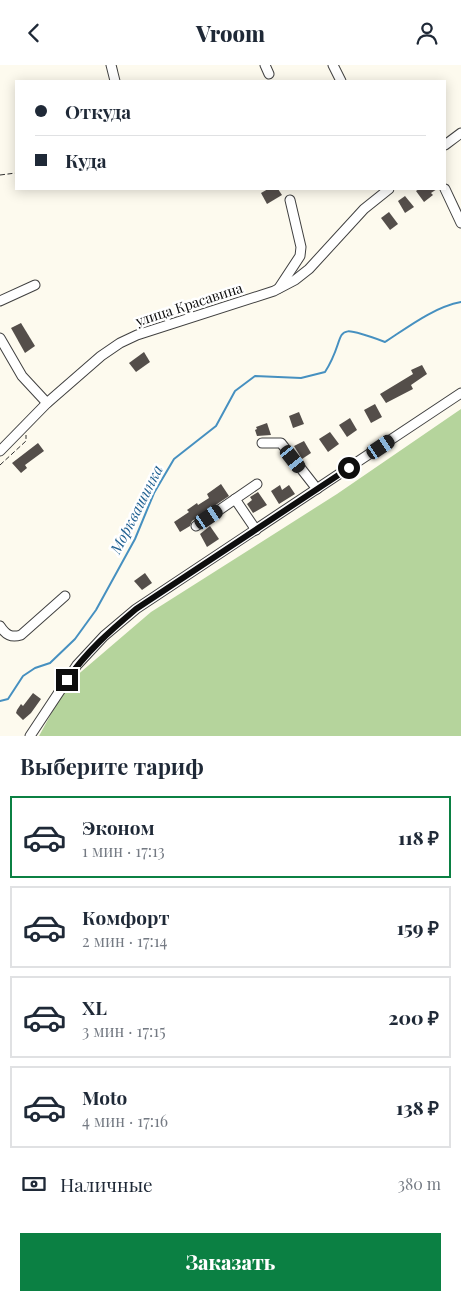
<!DOCTYPE html>
<html lang="ru">
<meta charset="utf-8">
<style>
body{margin:0;font-family:"Playfair Display",serif;background:#f2f2f3;color:#1f2937;height:100vh;display:flex;flex-direction:column;font-size:19px;white-space:nowrap}
*{box-sizing:border-box;margin:0}
p{font-size:16px;color:#747a83}
.icon{flex:none;width:28px;height:28px;fill:none;stroke:currentColor;stroke-width:2;stroke-linecap:round;stroke-linejoin:round}
.map{position:relative;height:671px;overflow:hidden}
.side{display:flex;flex-direction:column;background:#fff;flex:1}
.side>*{flex:none}
.top-card{position:absolute;left:15px;top:15px;width:431px;height:110px;border-radius:0px;box-shadow:0 2px 12px #0003;display:grid;align-content:center;height:110px;padding:0 20px;background:#fff}
.end{position:absolute;width:22px;height:22px;margin:-11px;border:6px solid #0d0d0d;background:#fff;box-shadow:0 0 0 2px #fff}
.from{border-radius:50%}
.car{position:absolute;width:15px;height:30px;margin:-15px -8px;border-radius:6px;box-shadow:0 0 4px 1px #0007;background:linear-gradient(#222 24%,#8ab4d8 0 40%,#222 0 76%,#8ab4d8 0 86%,#222 0)}
.top-card b{display:flex;align-items:center;gap:18px;height:48px;font-size:19px}
.top-card b+b{border-top:1px solid #e0e1e3}
.top-card i{width:12px;height:12px;background:#1f2937}
ul{padding:0;list-style:none}
li{display:flex;align-items:center;gap:15px;height:82px;margin:0 10px 8px;padding:0 10px;border:2px solid #e0e1e3;border-radius:0px}
li div{flex:1}
li b{display:block;font-size:19px}
li em{font-style:normal;font-weight:800}
li.current{border-color:#0b8043}
li>.icon{width:45px;height:45px;stroke-width:1.5}
h2{padding:0 20px;font-size:22px;line-height:60px}
.pay{display:flex;align-items:center;gap:12px;height:55px;padding:0 20px;font-size:19px}
.pay p{margin-inline-start:auto}
.primary-button{display:flex;gap:10px;margin-top:auto;padding:10px 20px}
.primary-button a{flex:1;height:58px;border-radius:0px;background:#0b8043;color:#fff;font-size:20px;font-weight:800;line-height:58px;text-align:center}
header{display:flex;justify-content:space-between;align-items:center;height:65px;padding:0 20px;background:#fff;font-size:22px;font-weight:800}
.map>svg:first-child{display:block}
</style>
<header><svg class="icon" aria-label="back" viewBox="0 0 24 24"><path d="M15 5l-7 7 7 7"/></svg>Vroom<svg class="icon" aria-label="person" viewBox="0 0 24 24"><circle cx="12" cy="8" r="4"/><path d="M4 21q1-7 8-7t8 7"/></svg></header>
<div class="map">
<svg width="461" height="671" viewBox="0 0 461 671">
<rect width="100%" height="100%" fill="#fdfaee"/>
<polygon fill="#b5d49c" points="461,344 461,671 39,671 68,618 151,547 337,429"/>
<g fill="none" stroke-linecap="round" stroke-linejoin="round">
<path stroke="#4690c0" stroke-width="2" d="M0,636L8,634L23,611L35,603L50,598L75,574L96,545L135,474L154,428L174,394L216,361L235,326L255,311L301,313L325,307C350,268 326,255 385,277C408,262 434,242 461,237"/>
</g>
<g fill="#544e4a">
<polygon points="268,124 278,124 282,130 267,139 261,128"/>
<polygon points="419,124 437,124 431,128 433,130 424,137 416,126"/>
<polygon points="405,131 414,142 405,148 398,136"/>
<polygon points="389,147 398,159 390,165 381,153"/>
<polygon points="21,258 35,281 25,288 11,263"/>
<polygon points="144,287 150,297 136,307 129,298"/>
<polygon points="422,300 427,309 411,320 413,324 386,338 380,329 413,309 411,305"/>
<polygon points="375,339 382,352 371,358 364,345"/>
<polygon points="299,347 304,359 293,363 289,351"/>
<polygon points="350,353 357,365 347,372 339,360"/>
<polygon points="267,358 271,370 257,371 255,365 257,364 256,362"/>
<polygon points="330,367 339,379 328,387 319,374"/>
<polygon points="304,376 311,388 302,394 294,381"/>
<polygon points="38,378 44,386 25,400 27,403 21,408 12,398"/>
<polygon points="221,419 229,431 192,456 190,461 180,467 174,457 189,447 187,445 197,438 198,440 209,433 207,429"/>
<polygon points="280,420 282,425 289,420 295,429 279,439 271,426"/>
<polygon points="258,427 267,440 253,448 247,439 252,435 250,432"/>
<polygon points="210,461 219,474 207,482 200,469"/>
<polygon points="145,508 152,518 142,525 134,516"/>
<polygon points="33,628 41,634 31,648 23,655 16,648 17,645 21,639 23,641"/>
</g>
<g fill="none" stroke-linecap="round" stroke-linejoin="round">
<defs>
<g id="minor">
<polyline points="111,0 115,16"/>
<polyline points="265,0 269,9"/>
<polyline points="333,0 341,16"/>
<polyline points="445,80 461,68"/>
<polyline points="445,124 461,158"/>
<polyline points="279,223 300,191 301,182 290,135"/>
<polyline points="0,236 35,220"/>
<polyline points="0,273 22,311 47,338"/>
<polyline points="262,378 281,378 317,424"/>
<polyline points="0,386 47,338 101,291 120,278 137,270 274,226 295,215 309,204 364,144 389,124"/>
<polyline points="235,434 256,465"/>
<polyline points="196,461 257,419"/>
<path d="M0,561C6,570 11,573 21,570L65,531"/>
<polyline points="30,671 77,600 104,571 136,544 461,328"/>
</g>
</defs>
<use href="#minor" stroke="#404040" stroke-width="11"/>
<g stroke="#2f2f2f" stroke-width="1" stroke-dasharray="5 2.5" stroke-linecap="butt">
<polyline points="0,110 16,108"/>
<polyline points="0,400 26,376 26,370"/>
</g>
<use href="#minor" stroke="#fff" stroke-width="9"/>
</g>
<g fill="none" stroke-linecap="round" stroke-linejoin="round">
<path stroke="#0d0d0d" stroke-width="6" d="M67,615C86,587 110,566 136,544L349,403"/>
</g>
<g text-anchor="middle" dominant-baseline="central" stroke-width="5" stroke-linejoin="round" paint-order="stroke">
<g font-size="14" fill="#0d0d0d" stroke="#fff">
<text transform="translate(189 239) rotate(-18)">улица Красавина</text>
</g>
<g font-size="15" font-style="italic" fill="#226292" stroke="#fff">
<text transform="translate(136 444) rotate(-63)">Морквашинка</text>
</g>
</g>
</svg>
<i class="end from" style="left:349px;top:403px"></i>
<i class="end" style="left:67px;top:615px"></i>
<i class="car" style="left:381px;top:382px;rotate:56deg"></i>
<i class="car" style="left:293px;top:394px;rotate:142deg"></i>
<i class="car" style="left:209px;top:452px;rotate:56deg"></i>
<div class="top-card">
<b><i class="from"></i>Откуда</b>
<b><i></i>Куда</b>
</div>
</div>
<section class="side">
<h2>Выберите тариф</h2>
<ul>
<li class="current"><svg class="icon" aria-label="car" viewBox="0 0 24 24"><path d="M5 17H2v-5l4-1 3-4h7l3 4 3 1v5h-3M9 17h6M6 11h13"/><circle cx="7" cy="17" r="2"/><circle cx="17" cy="17" r="2"/></svg><div><b>Эконом</b><p>1 мин · 17:13</p></div><em>118 ₽</em></li>
<li><svg class="icon" aria-label="car" viewBox="0 0 24 24"><path d="M5 17H2v-5l4-1 3-4h7l3 4 3 1v5h-3M9 17h6M6 11h13"/><circle cx="7" cy="17" r="2"/><circle cx="17" cy="17" r="2"/></svg><div><b>Комфорт</b><p>2 мин · 17:14</p></div><em>159 ₽</em></li>
<li><svg class="icon" aria-label="car" viewBox="0 0 24 24"><path d="M5 17H2v-5l4-1 3-4h7l3 4 3 1v5h-3M9 17h6M6 11h13"/><circle cx="7" cy="17" r="2"/><circle cx="17" cy="17" r="2"/></svg><div><b>XL</b><p>3 мин · 17:15</p></div><em>200 ₽</em></li>
<li><svg class="icon" aria-label="car" viewBox="0 0 24 24"><path d="M5 17H2v-5l4-1 3-4h7l3 4 3 1v5h-3M9 17h6M6 11h13"/><circle cx="7" cy="17" r="2"/><circle cx="17" cy="17" r="2"/></svg><div><b>Moto</b><p>4 мин · 17:16</p></div><em>138 ₽</em></li>
</ul>
<div class="pay"><svg class="icon" aria-label="cash" viewBox="0 0 24 24"><path d="M3 7h18v10H3z"/><circle cx="12" cy="12" r="2"/></svg>Наличные<p>380 m</p></div>
<div class="primary-button"><a>Заказать</a></div>
</section>
